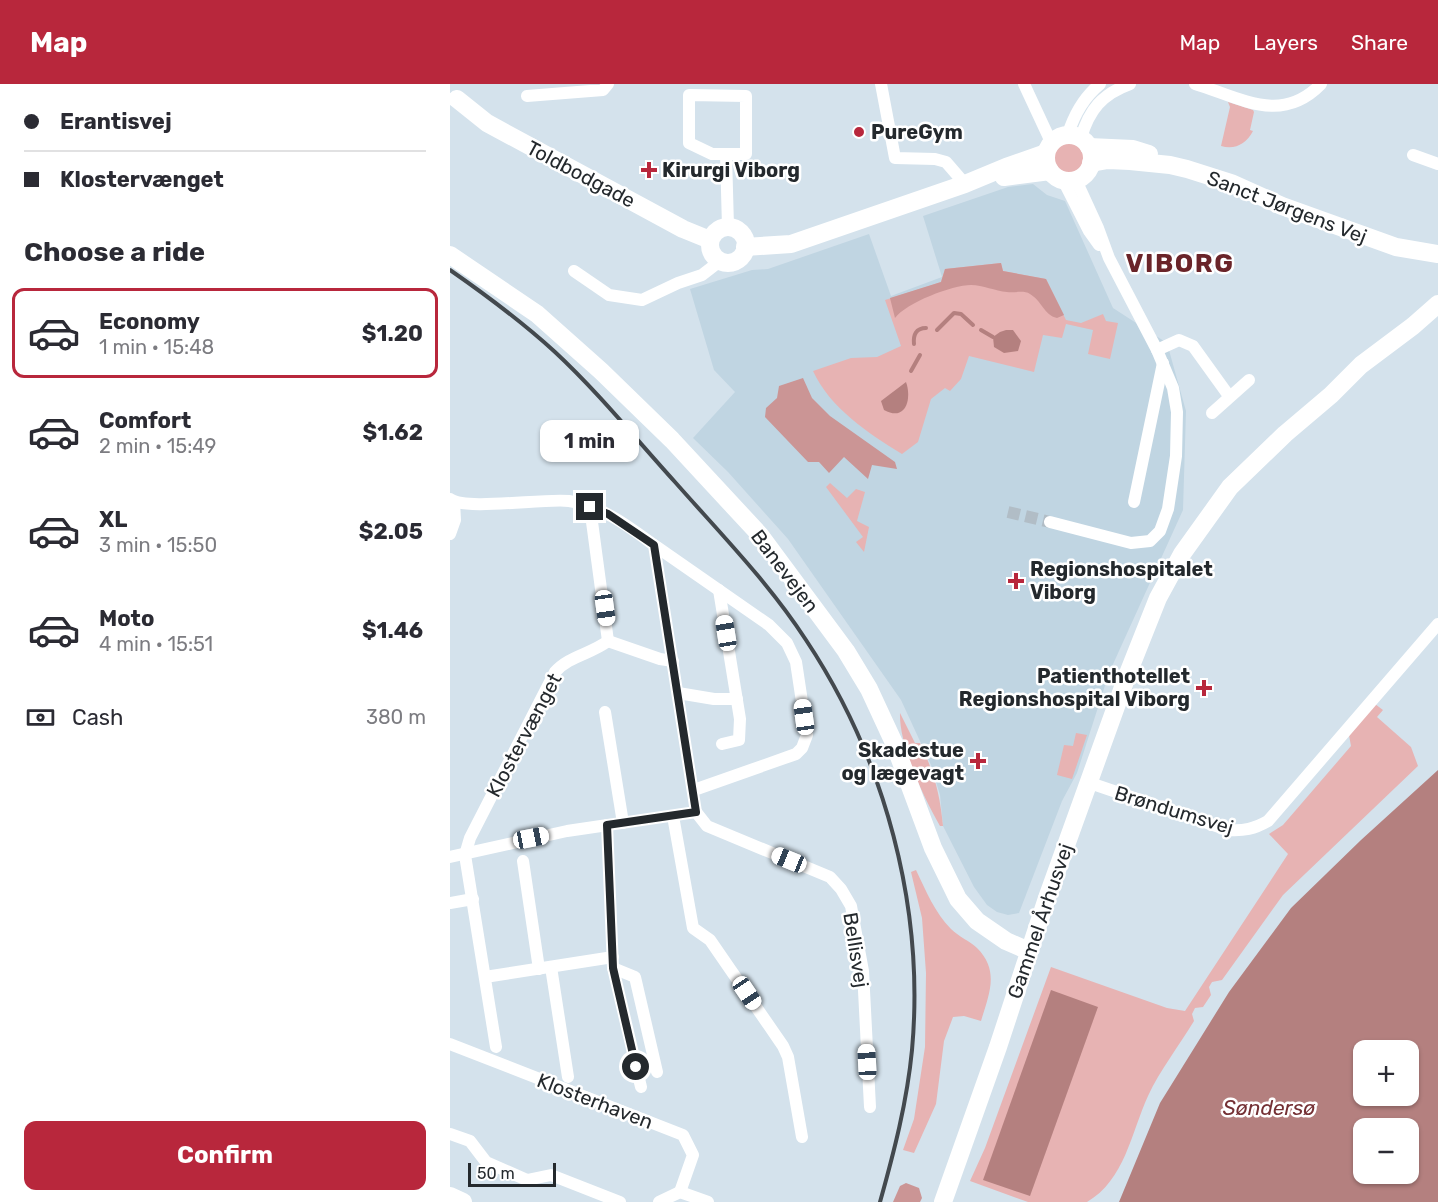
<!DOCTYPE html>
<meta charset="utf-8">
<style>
body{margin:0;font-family:Rubik,sans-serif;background:#f2f2f3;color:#2b2b33;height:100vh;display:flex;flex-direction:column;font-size:22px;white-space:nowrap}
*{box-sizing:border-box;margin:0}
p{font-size:20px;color:#7c7c81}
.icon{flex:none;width:33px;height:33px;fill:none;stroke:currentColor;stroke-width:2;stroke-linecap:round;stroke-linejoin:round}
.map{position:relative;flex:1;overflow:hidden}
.drawer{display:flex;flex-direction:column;background:#fff;width:450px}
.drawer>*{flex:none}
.banner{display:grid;align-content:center;height:132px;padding:0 24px;background:#fff}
.tools{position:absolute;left:903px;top:956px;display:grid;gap:12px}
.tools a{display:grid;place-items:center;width:66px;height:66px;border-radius:12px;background:#fff;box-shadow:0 2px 4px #0004;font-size:30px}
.scale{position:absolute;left:18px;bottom:15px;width:88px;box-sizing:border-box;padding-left:6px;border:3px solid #24292d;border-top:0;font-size:16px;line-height:21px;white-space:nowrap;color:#24292d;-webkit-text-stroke:4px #fff;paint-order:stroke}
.end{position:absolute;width:27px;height:27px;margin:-14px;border:8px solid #24292d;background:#fff;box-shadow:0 0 0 3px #fff}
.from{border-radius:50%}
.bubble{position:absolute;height:42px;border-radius:12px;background:#fff;box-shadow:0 2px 4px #0004;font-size:20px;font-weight:700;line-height:42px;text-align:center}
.car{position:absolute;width:18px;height:36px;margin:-18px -9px;border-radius:8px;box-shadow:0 0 4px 2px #0007;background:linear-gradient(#fff 24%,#345 0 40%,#fff 0 76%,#345 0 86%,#fff 0)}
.banner b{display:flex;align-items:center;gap:21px;height:57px;font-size:22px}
.banner b+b{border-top:2px solid #e1e1e2}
.banner i{width:15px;height:15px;background:#2b2b33}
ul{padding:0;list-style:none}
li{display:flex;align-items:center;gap:18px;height:90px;margin:0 12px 9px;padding:0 12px;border:3px solid transparent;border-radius:12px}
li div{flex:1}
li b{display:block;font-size:22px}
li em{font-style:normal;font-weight:700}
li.on{border-color:#b8273c}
li>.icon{width:54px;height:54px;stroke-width:1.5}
h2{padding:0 24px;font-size:27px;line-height:72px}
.pay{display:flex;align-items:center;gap:15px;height:66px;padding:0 24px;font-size:22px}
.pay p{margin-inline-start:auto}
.action{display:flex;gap:12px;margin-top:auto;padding:12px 24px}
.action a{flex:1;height:69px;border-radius:12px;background:#b8273c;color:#fff;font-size:24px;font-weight:700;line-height:69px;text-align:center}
header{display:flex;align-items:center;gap:36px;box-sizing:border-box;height:84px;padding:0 30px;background:#b8273c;color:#fff}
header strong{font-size:28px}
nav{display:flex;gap:33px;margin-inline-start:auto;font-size:21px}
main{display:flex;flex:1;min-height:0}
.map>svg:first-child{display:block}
</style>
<header>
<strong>Map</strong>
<nav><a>Map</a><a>Layers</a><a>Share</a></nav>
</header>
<main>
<section class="drawer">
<div class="banner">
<b><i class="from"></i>Erantisvej</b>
<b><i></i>Klostervænget</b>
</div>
<h2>Choose a ride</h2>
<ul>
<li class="on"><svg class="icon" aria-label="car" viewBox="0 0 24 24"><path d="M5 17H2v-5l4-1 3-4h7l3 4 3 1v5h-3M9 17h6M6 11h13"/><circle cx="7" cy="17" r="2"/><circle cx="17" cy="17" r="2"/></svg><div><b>Economy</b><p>1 min · 15:48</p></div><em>$1.20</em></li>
<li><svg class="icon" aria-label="car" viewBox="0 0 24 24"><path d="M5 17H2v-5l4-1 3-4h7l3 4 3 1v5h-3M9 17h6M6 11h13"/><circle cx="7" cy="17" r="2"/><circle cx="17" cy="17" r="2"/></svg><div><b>Comfort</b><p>2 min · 15:49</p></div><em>$1.62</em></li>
<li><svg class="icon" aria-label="car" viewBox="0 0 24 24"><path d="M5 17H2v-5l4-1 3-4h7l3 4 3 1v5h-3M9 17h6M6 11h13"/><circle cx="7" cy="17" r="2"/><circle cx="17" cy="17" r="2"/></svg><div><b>XL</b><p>3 min · 15:50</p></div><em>$2.05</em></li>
<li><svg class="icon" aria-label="car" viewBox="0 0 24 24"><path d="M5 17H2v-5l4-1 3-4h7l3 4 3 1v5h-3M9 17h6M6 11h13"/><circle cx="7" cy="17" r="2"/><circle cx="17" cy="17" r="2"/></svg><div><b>Moto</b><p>4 min · 15:51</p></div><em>$1.46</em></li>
</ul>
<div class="pay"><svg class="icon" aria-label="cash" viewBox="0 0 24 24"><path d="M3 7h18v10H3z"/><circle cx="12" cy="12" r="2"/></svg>Cash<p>380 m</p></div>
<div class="action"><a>Confirm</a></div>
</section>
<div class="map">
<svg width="988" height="1118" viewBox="0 0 988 1118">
<rect width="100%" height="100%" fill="#d4e2ec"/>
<polygon fill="#c0d5e2" points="583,100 597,111 615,117 663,224 717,259 736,327 733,426 659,589 627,689 612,717 569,829 558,831 547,828 537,821 524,803 493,742 490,711 481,681 451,616 338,455 278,388 243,354 285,308 264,286 240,205 302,186 318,185 419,150 441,212 492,193 473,132 558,103"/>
<g fill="#e7b3b3">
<path d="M778,18L803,26L804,28L800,46L803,47C796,60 785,66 771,62L780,23Z"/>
<circle cx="619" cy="73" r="16"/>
<path d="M551,179L553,187L596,195L616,236L631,239L653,230L656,237L668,239L660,275L638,270L643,246L616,240L612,254L593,251L584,288L519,272L511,295L500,307L495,304L481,315L468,358L452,370C418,349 380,324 363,287L401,274L427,273L451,262L435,216L491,198L495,185Z"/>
<polygon points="380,399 397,414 406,405 415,408 407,437 419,443 414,468 406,458 413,453 376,403"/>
<path d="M925,620L933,626L927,633L961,663L968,682L833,811L772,896L762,898L759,903L761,911L753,923L745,924L742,930L744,937C729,962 710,986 698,1012C681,1049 675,1096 637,1118H578L520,1097L535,1064L601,883L717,924L735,927L838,770L819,750L833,741L901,662L899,651Z"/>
<path d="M450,629L465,659H470C484,688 490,710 493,742H490C474,714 449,662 450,629Z"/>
<polygon points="626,649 637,651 622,695 607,691 614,661 623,662"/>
<path d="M466,786C476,807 485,829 501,845C509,853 520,857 527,864C550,887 539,910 531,937L514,932L503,933L494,957L486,1020L464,1069L453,1066L464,1035L475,963L476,889L472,834L461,788Z"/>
</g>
<g fill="#cb9595">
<path d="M551,179L553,187L596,195L614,231L607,234C594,231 592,217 580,210C574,206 565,209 557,208C545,207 533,201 521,201C502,201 456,219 445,234L440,214L491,198L495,185Z"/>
<polygon points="353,294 362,314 380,332 445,378 447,385 422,381 418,395 394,373 379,389 369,378 358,378 315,333 316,324 327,314 329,302"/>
<polygon points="456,1099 469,1104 472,1114 470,1118 443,1118 450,1102"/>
</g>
<g fill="#b4807f" fill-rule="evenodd">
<polygon points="556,246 563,246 571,257 568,267 554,269 544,263 543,253 550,248"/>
<path d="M456,298C462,315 456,338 434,326L431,317Z"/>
<path d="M988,686V1118H669L710,1019L779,908L841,824L911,756ZM914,966H958V1011H914ZM914,1044H958V1089H914Z"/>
<polygon points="601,906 648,923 580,1112 533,1096"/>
</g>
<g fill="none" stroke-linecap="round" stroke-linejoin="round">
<g stroke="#b4807f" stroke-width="4">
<polyline points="487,246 504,229 511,230 523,241"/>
<polyline points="531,246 543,253"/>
<path d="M464,260C463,251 466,244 476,244"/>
<polyline points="461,287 470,271"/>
</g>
<polyline stroke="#b1bdc6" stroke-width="12" stroke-dasharray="12 6" stroke-linecap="butt" points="558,428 600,438"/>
<g stroke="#fff" stroke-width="12">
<polyline points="431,0 445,74 485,75 496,78 515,100"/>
<polyline points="574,0 601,58"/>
<path d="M745,0C791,14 831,41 871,0"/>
<polyline points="77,12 153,6 158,0"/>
<path d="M618,50C624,31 634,13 650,0"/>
<path d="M631,54C639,26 652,10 680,0"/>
<polyline points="276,70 262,70 239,59 239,11 296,12 296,70 276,70 278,143"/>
<polyline points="963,71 988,80"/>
<polyline points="613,96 639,147 649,161"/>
<polyline points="124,187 159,211 192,216 228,199 252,191 270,177"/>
<polyline points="707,266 729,256 743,262 779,312"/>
<polyline points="762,329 799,296"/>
<path d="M0,415C15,427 94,414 119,417C152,422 178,442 204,461L246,728"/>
<polyline points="684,418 713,279"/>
<polyline points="600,438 681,459 700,457 710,447 718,425 726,372 727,328 723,304 707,266 659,174 648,144 626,96"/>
<polyline points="0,450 5,436 4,418"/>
<polyline points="204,461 319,541 337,559 346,578 357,651 352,664 346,670 244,706"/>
<polyline points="269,506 290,635 289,656 272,660"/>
<polyline points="158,557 210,575 223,577"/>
<polyline points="228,609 264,615 287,615"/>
<polyline points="155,628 173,739"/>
<path d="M640,699L778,746C794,747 804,745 818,737L988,540"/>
<polyline points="246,728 257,742 380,793 391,805 401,822 413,887 420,1023"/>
<polyline points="223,732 243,844 260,856 333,962 338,973 352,1053"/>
<polyline points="157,741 163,884 191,1003"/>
<polyline points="0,773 117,747 246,728"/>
<polyline points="73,777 89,885"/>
<polyline points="0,819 23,815"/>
<polyline points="101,883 118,993"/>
<polyline points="163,884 185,893 207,988"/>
<polyline points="35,893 163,873"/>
<polyline points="0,960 233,1051 243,1071 230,1108"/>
<path d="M46,963L15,771L20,754L105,588C119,572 141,570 158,557L140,423"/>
<polyline points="0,1050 20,1057 36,1078 77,1096 101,1091 170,1118"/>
<polyline points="209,1118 230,1108 258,1118"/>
</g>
<g stroke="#fff" stroke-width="18">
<polyline points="7,15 37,39 233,145 260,156"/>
<circle cx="619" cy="74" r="23"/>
<polyline points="639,63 683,65 699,70"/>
<polyline points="641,79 658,76 680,77 720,81 737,85 781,99 832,122 946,163 988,170"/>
<polyline points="554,93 600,87"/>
<circle cx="278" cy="161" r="18"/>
<polyline points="295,163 341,160 515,100 556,83 596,69"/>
<polyline points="0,171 87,230 151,287 222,356 310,451 396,567 419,605 444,659 483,764 508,815 527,837 556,857 579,867"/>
<polyline points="0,1112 13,1118"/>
<polyline points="493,1118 548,963 597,814 677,592 708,514 732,470 780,403 835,350 881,311 911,281 963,242 988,220"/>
</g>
<path stroke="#43494e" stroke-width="4" d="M0,186C36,211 72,238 105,268C148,308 186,355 225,398C270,449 319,499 356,556C435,675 475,823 462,966C457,1018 444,1068 430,1118"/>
</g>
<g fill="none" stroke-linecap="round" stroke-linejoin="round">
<polyline stroke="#24292d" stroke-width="8" points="140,423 158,430 204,461 246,728 157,741 163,884 186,983"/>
</g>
<g fill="#b8273c" stroke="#fff" stroke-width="2">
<circle cx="409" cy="48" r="6"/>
<path d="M196 77h6v6h6v6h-6v6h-6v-6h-6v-6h6z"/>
<path d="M563 488h6v6h6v6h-6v6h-6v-6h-6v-6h6z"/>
<path d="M751 595h6v6h6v6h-6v6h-6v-6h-6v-6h6z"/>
<path d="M525 668h6v6h6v6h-6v6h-6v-6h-6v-6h6z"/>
</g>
<g text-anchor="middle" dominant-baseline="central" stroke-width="5" stroke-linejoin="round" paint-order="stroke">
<g font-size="20" font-weight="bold" fill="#24292d" stroke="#fff" text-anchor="start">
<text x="421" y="48">PureGym</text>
<text x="212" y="86">Kirurgi Viborg</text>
<text x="580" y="485">Regionshospitalet<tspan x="580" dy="23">Viborg</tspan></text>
<text x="740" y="592" text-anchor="end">Patienthotellet<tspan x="740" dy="23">Regionshospital Viborg</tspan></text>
<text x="514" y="666" text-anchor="end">Skadestue<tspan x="514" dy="23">og lægevagt</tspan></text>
</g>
<g font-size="20" fill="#24292d" stroke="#fff">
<text transform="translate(131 90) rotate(28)">Toldbodgade</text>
<text transform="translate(837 123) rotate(21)">Sanct Jørgens Vej</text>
<text transform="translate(335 487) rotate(53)">Banevejen</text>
<text transform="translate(74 651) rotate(-62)">Klostervænget</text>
<text transform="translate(724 726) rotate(17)">Brøndumsvej</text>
<text transform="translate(590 837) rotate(-71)">Gammel Århusvej</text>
<text transform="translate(406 866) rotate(81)">Bellisvej</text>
<text transform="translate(145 1017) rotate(21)">Klosterhaven</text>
</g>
<g font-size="21" font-style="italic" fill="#743034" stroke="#fff">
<text x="819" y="1023">Søndersø</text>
</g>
<g font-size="26" font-weight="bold" letter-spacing="1.5" fill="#6a2429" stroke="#fff">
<text x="730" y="179">VIBORG</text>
</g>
</g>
</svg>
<div class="tools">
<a>+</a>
<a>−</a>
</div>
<div class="scale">50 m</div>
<i class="end from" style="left:186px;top:983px"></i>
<i class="end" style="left:140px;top:423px"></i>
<div class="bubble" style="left:90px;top:336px;width:99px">1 min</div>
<i class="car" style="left:155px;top:524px;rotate:172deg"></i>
<i class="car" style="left:276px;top:549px;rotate:351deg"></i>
<i class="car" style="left:354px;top:633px;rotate:352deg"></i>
<i class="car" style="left:81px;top:754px;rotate:79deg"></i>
<i class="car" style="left:339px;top:776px;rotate:292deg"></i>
<i class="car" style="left:297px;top:909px;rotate:146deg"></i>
<i class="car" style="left:417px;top:978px;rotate:357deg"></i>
</div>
</main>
